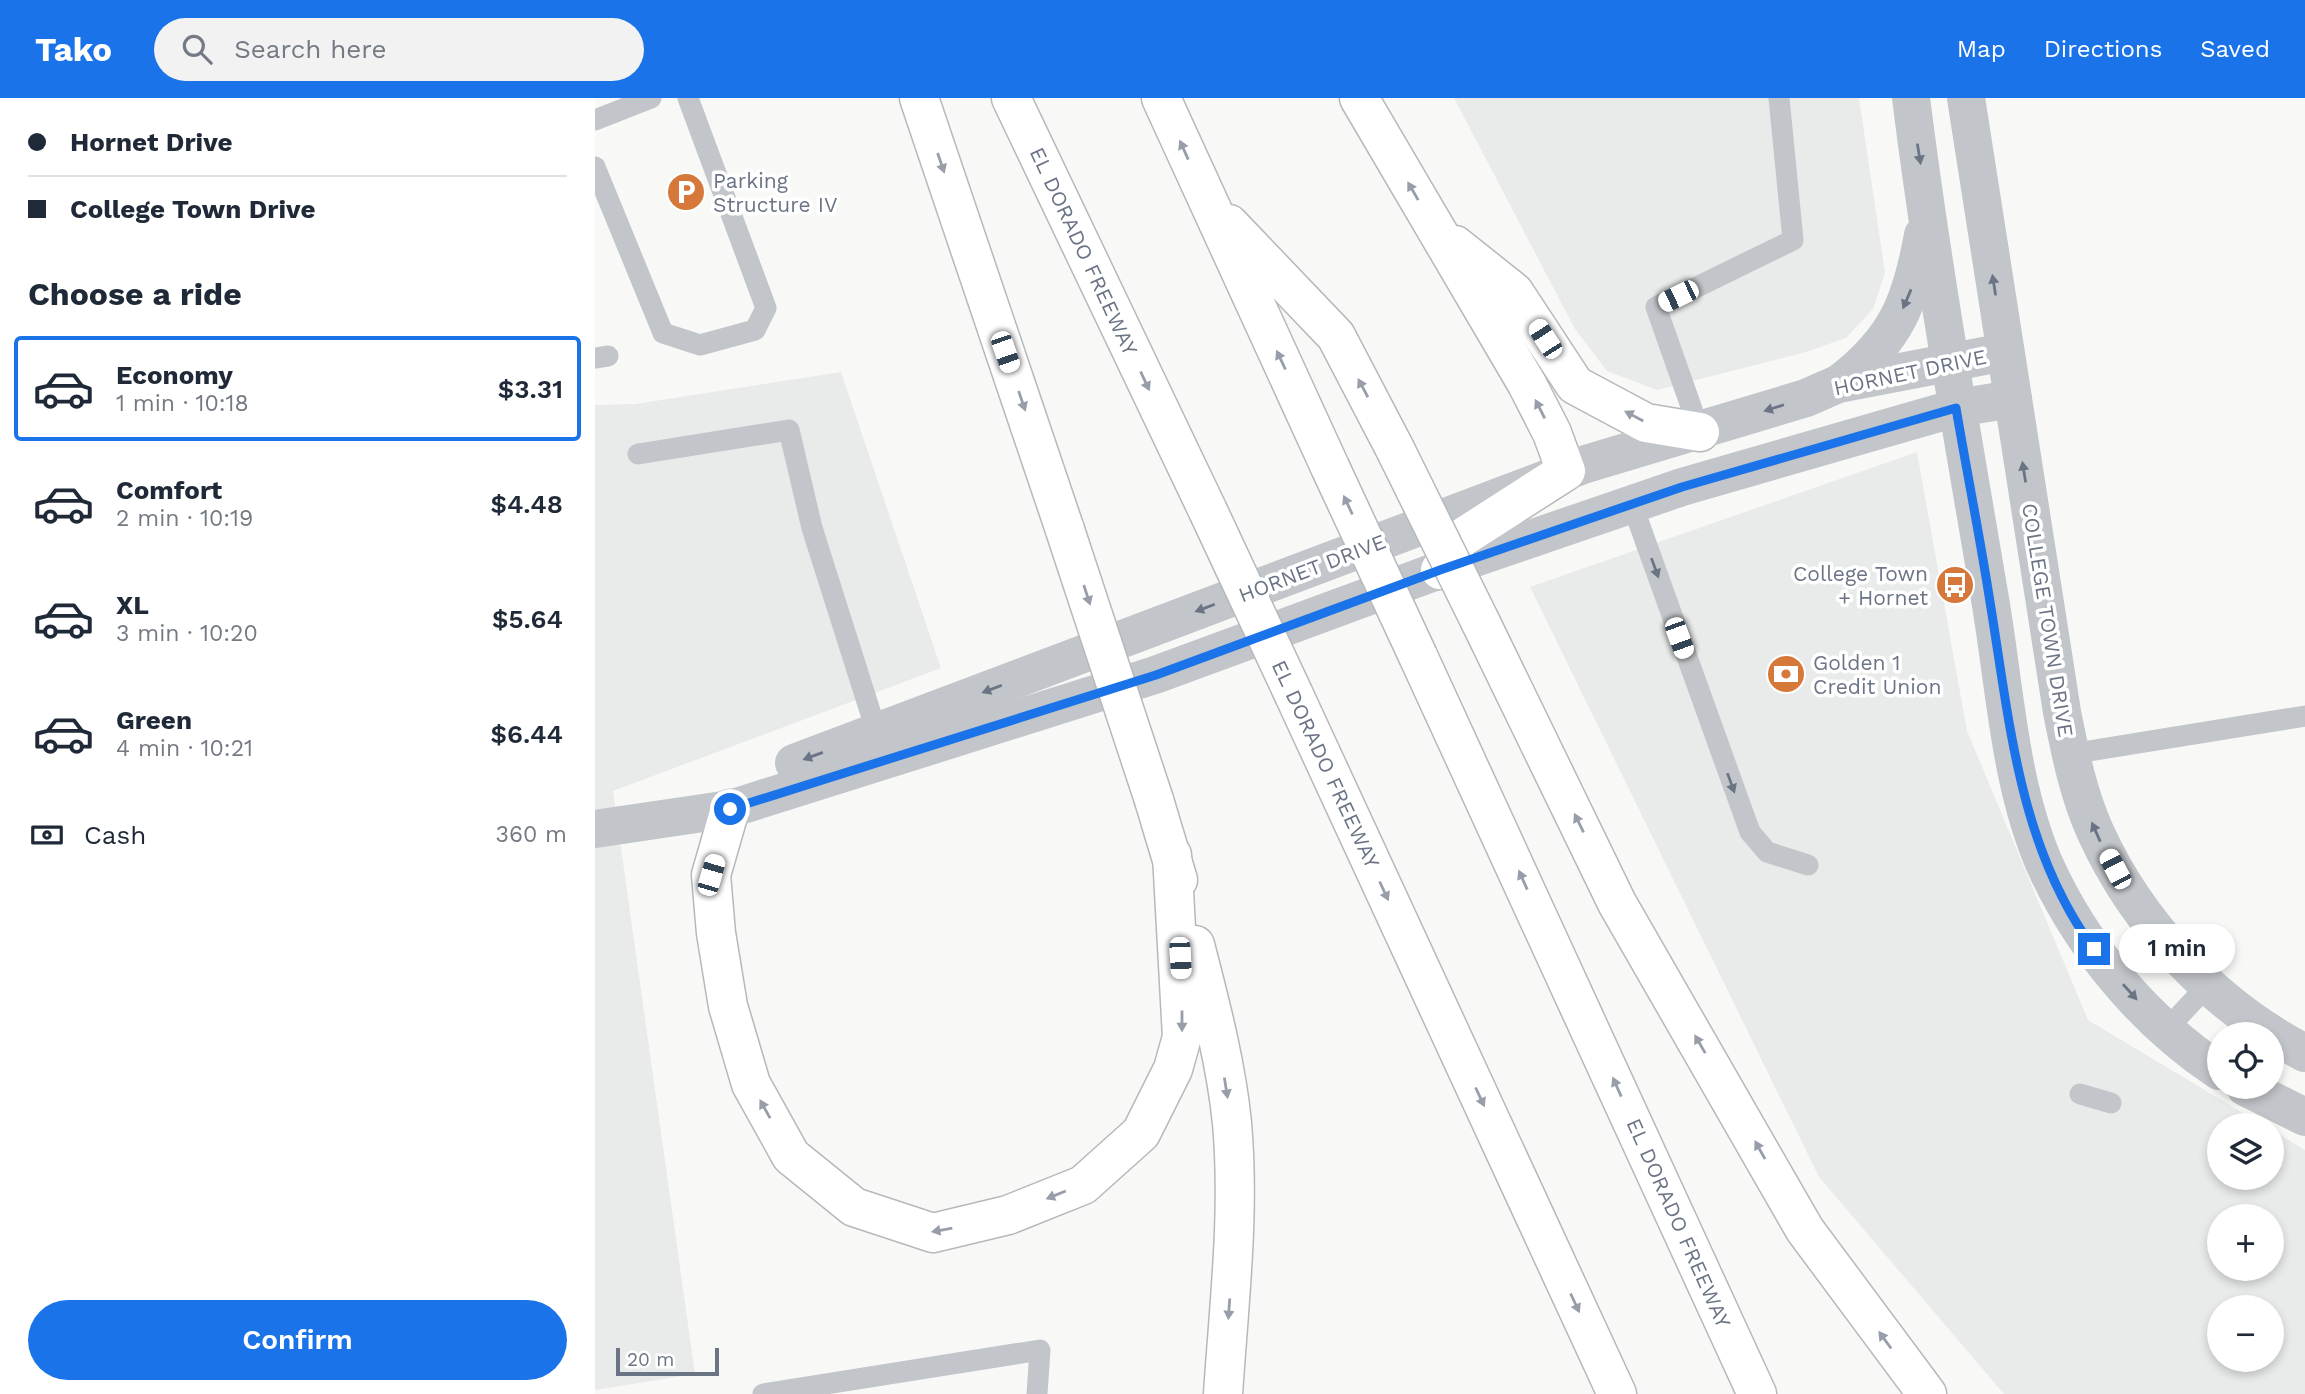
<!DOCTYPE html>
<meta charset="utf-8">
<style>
body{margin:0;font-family:"Work Sans",sans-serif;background:#f2f2f3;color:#1f2937;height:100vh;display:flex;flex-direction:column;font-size:26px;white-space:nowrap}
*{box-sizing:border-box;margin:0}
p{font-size:23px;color:#747a83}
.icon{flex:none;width:38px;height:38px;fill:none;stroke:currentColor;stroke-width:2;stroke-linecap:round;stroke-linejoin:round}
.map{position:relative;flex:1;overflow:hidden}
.sheet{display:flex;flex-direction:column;background:#fff;width:595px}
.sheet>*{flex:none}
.banner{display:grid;align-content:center;height:154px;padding:0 28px;background:#fff}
.buttons{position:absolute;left:1612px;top:924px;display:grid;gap:14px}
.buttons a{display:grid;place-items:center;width:77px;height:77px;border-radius:50%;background:#fff;box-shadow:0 4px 10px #0003;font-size:35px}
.scale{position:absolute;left:21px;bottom:18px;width:103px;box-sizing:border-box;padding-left:7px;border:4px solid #6a7485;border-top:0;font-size:19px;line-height:24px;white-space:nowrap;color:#6a7485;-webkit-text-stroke:5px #fff;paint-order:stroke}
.end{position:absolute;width:32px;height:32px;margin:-16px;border:9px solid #1a73e8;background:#fff;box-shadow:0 0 0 4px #fff}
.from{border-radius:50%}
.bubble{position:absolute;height:49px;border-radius:24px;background:#fff;box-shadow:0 4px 10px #0003;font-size:23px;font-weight:600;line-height:49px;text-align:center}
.car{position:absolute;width:21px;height:42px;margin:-21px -10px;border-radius:9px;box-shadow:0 0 5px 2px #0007;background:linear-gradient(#fff 24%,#345 0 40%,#fff 0 76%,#345 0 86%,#fff 0)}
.banner b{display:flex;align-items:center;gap:24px;height:66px;font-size:26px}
.banner b+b{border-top:2px solid #e0e1e3}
.banner i{width:18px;height:18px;background:#1f2937}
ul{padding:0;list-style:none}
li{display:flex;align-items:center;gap:21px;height:105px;margin:0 14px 10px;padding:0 14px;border:4px solid transparent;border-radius:7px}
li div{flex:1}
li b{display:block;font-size:26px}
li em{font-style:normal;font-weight:600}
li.on{border-color:#1a73e8}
li>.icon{width:63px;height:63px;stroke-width:1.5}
h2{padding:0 28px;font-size:32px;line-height:84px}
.pay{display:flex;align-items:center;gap:18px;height:77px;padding:0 28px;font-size:26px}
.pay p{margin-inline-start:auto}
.primary-button{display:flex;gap:14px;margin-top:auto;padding:14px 28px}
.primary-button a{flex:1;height:80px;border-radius:42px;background:#1a73e8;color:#fff;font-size:28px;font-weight:600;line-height:80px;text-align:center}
header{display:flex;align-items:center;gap:42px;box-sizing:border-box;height:98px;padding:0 35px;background:#1a73e8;color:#fff}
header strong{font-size:33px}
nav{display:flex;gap:38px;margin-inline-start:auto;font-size:24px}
.search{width:490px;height:63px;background:#f2f2f3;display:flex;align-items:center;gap:18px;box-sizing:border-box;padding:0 24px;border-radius:38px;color:#747a83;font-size:26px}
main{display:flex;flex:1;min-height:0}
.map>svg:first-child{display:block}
</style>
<header>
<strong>Tako</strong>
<div class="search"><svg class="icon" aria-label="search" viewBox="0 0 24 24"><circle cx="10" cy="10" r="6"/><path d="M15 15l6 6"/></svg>Search here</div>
<nav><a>Map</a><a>Directions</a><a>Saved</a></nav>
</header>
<main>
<section class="sheet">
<div class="banner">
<b><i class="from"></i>Hornet Drive</b>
<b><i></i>College Town Drive</b>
</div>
<h2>Choose a ride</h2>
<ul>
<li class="on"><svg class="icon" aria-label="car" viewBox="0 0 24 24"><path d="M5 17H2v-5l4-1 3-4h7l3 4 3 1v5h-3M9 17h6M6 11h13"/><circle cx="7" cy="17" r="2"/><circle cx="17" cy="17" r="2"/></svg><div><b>Economy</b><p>1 min · 10:18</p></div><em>$3.31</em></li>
<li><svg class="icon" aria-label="car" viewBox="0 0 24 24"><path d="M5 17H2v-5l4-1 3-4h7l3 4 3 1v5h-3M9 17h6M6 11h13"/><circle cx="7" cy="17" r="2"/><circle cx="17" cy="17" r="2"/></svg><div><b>Comfort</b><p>2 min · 10:19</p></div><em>$4.48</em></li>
<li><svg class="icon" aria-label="car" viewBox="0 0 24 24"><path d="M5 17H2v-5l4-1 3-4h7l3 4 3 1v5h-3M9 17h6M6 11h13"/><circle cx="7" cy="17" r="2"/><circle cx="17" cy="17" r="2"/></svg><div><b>XL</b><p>3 min · 10:20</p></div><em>$5.64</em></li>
<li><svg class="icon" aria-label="car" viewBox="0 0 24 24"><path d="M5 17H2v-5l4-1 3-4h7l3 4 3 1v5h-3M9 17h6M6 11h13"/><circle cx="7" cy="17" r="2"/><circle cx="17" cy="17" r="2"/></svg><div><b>Green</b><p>4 min · 10:21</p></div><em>$6.44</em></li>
</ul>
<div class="pay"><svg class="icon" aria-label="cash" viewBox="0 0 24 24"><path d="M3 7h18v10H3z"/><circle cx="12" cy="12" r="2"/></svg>Cash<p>360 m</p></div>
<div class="primary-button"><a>Confirm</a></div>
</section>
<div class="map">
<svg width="1710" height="1296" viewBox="0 0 1710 1296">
<rect width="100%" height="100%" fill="#f8f9f6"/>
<g fill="#e9eaea" fill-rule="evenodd">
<polygon points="859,0 1264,0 1290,175 1278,211 1251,240 1211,254 1062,292 1012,273 980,231"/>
<polygon points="246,274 346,570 18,693 100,1276 0,1292 0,307 40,306"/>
<path d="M1322,354L1372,633L1493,922L1668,1027H1624V1080H1676L1677,1032L1710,1052V1296H1409L1224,1079L935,489ZM1624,1118H1676V1171H1624ZM1624,1209H1676V1262H1624Z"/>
</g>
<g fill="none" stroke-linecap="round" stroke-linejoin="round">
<defs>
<g id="motorway">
<polyline points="324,0 470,432"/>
<polyline points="416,0 613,413"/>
<polyline points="566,0 735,369"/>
<polyline points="764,0 932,286 957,335 971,373 865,441 845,472"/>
<polyline points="634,126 741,238 800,351"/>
<polyline points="860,147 919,194 980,287 1051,325 1105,334"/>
<polyline points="885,523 1022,805 1210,1132 1332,1296"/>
<polyline points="823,558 1162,1296"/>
<polyline points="699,597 1022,1296"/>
<polyline points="559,702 583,782"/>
<polyline points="135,711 116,777 121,835 133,908 156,986 196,1058 259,1109 338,1135 413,1117 488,1087 546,1035 578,971 587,939 577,757"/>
<path d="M600,847C615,905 631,965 637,1025C645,1115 634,1206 628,1296"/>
</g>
</defs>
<use href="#motorway" stroke="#b5b8bc" stroke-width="41"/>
<g stroke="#c2c5c9" stroke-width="21">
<polyline points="0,22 56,0"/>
<polyline points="0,69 68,235 105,247 160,232 171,210 93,0"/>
<polyline points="0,260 13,258"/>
<polyline points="1105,334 1061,209 1198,142 1184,0"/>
<polyline points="43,356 194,332 217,430 282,635"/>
<polyline points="1037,406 1155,734 1172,754 1213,767"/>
<polyline points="1475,656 1710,618"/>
<polyline points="1571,932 1613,887"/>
<polyline points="1485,996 1516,1005"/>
<polyline points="168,1296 445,1252 442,1296"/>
</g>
<g stroke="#c2c5c9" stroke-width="38">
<path d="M1316,0C1337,168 1367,335 1395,501C1410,589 1414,683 1449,765C1486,848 1549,923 1624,973"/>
<path d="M1371,0L1467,614C1475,654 1483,695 1500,733C1542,826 1619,908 1710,955"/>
<path d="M1246,284C1301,242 1316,204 1328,137"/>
<polyline points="199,665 991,366 1211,300 1243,286 1410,254"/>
<polyline points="0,731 135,711 560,577 845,472 1087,389 1361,310 1418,301"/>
<polyline points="1650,989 1710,1019"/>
</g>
<use href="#motorway" stroke="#fff" stroke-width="38"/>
<defs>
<g id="motorway-bridge">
<polyline points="800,351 885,523"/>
<polyline points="735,369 823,558"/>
<polyline points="613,413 699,597"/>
<polyline points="470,432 559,702"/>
</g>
</defs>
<use href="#motorway-bridge" stroke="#b5b8bc" stroke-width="41" stroke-linecap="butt"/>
<use href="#motorway-bridge" stroke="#fff" stroke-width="38"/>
</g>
<defs><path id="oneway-solid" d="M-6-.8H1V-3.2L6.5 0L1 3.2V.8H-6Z" transform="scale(1.75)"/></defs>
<g fill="#979eaa">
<use href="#oneway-solid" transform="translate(589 52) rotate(-114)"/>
<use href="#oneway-solid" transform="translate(346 65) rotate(71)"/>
<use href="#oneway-solid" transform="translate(818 93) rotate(-120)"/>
<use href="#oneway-solid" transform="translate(686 262) rotate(-115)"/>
<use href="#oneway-solid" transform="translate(550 283) rotate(65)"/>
<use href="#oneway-solid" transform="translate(768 290) rotate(-118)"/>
<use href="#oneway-solid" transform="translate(427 303) rotate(71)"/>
<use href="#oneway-solid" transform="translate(945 311) rotate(-117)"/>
<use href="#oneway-solid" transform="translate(1039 318) rotate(-152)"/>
<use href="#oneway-solid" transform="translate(753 407) rotate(-115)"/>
<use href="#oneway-solid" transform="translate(492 497) rotate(72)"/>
<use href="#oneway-solid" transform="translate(984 725) rotate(-116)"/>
<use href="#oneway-solid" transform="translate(928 782) rotate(-114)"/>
<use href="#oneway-solid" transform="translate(789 793) rotate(65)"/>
<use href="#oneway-solid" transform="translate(587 923) rotate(90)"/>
<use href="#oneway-solid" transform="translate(1105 946) rotate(-120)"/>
<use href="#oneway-solid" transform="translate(1022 989) rotate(-114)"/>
<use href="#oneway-solid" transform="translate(631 990) rotate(81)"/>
<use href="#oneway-solid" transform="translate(885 999) rotate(65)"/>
<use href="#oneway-solid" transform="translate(170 1011) rotate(-119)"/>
<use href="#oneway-solid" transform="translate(1165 1052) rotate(-119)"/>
<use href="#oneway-solid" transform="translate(461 1097) rotate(158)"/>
<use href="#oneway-solid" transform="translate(347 1132) rotate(170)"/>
<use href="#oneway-solid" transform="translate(980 1205) rotate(65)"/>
<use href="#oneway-solid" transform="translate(634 1211) rotate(94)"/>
<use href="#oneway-solid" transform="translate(1290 1242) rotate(-126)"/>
</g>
<g fill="#6a7485">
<use href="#oneway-solid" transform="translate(1324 56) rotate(81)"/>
<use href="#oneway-solid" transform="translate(1399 187) rotate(-99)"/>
<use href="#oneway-solid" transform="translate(1312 201) rotate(113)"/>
<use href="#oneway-solid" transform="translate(1179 310) rotate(162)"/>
<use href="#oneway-solid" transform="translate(1429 374) rotate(-99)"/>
<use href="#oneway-solid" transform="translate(1060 470) rotate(70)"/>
<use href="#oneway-solid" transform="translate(610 510) rotate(159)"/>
<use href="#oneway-solid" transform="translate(397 591) rotate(159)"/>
<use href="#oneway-solid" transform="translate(218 658) rotate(160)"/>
<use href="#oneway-solid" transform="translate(1136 685) rotate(70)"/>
<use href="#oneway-solid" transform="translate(1501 734) rotate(-114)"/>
<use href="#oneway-solid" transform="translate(1535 894) rotate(48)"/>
</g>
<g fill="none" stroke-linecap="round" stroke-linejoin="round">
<path stroke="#1a73e8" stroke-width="9" d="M135,711L561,577L845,472L1087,389L1361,310C1372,375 1385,439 1395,504C1415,625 1424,749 1499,851"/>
</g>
<defs>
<symbol id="parking-disc" viewBox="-11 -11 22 22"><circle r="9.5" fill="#d5783a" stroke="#fff"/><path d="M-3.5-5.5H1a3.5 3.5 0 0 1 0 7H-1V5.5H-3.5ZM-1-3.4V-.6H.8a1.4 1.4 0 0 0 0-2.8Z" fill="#fff"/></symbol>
<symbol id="bus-disc" viewBox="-11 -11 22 22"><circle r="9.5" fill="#d5783a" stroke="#fff"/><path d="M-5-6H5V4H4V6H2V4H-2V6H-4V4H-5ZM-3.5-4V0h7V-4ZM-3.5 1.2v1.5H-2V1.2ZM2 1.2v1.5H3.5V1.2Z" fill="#fff"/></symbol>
<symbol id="bank-disc" viewBox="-11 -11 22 22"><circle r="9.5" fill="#d5783a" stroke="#fff"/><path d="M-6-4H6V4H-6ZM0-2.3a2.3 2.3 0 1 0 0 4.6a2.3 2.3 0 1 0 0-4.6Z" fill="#fff"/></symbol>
</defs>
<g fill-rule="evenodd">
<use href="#parking-disc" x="69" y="72" width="44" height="44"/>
<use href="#bus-disc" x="1338" y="465" width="44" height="44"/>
<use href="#bank-disc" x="1169" y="554" width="44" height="44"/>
</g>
<g text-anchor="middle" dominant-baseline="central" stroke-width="7" stroke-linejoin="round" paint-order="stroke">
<g font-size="21" fill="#6a7485" stroke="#fff" text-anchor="start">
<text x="118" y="82">Parking<tspan x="118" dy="24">Structure IV</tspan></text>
<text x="1333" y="475" text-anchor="end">College Town<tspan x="1333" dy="24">+ Hornet</tspan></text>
<text x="1218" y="564">Golden 1<tspan x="1218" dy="24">Credit Union</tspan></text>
</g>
<g font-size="21" fill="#6a7485" stroke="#fff">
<text transform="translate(489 153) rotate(65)">EL DORADO FREEWAY</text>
<text transform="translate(1315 274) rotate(-12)">HORNET DRIVE</text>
<text transform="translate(717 470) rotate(-21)">HORNET DRIVE</text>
<text transform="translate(1453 522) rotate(81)">COLLEGE TOWN DRIVE</text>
<text transform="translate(731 666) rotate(65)">EL DORADO FREEWAY</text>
<text transform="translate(1084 1125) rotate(66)">EL DORADO FREEWAY</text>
</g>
</g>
</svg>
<div class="buttons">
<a><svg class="icon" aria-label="locate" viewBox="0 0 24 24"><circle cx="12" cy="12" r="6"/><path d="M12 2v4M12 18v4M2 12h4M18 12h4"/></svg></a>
<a><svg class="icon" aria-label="layers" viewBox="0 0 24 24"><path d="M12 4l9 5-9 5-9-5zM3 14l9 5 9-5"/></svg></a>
<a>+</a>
<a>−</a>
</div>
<div class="scale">20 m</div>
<i class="end from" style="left:135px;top:711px"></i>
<i class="end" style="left:1499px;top:851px"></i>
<div class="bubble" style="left:1524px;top:826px;width:116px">1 min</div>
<i class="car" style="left:1083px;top:198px;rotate:244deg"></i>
<i class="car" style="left:950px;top:241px;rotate:327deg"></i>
<i class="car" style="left:410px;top:254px;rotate:161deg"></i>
<i class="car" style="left:1084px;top:540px;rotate:160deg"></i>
<i class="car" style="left:1520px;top:771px;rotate:332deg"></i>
<i class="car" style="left:116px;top:777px;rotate:16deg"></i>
<i class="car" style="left:585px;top:860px;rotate:177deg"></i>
</div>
</main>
